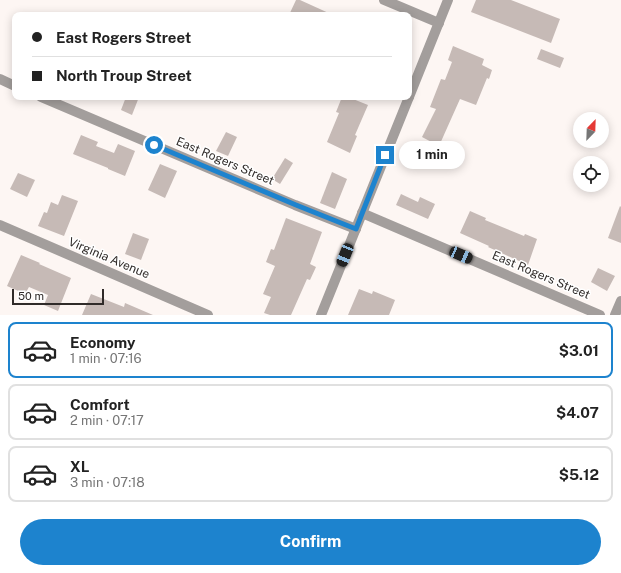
<!DOCTYPE html>
<meta charset="utf-8">
<style>
body{margin:0;font-family:"Public Sans",sans-serif;background:#f6f6f6;color:#222;height:100vh;display:flex;flex-direction:column;font-size:15px;white-space:nowrap}
*{box-sizing:border-box;margin:0}
p{font-size:13px;color:#767676}
.icon{flex:none;width:22px;height:22px;fill:none;stroke:currentColor;stroke-width:2;stroke-linecap:round;stroke-linejoin:round}
.map{position:relative;height:315px;overflow:hidden}
.side{display:flex;flex-direction:column;background:#fff;flex:1}
.side>*{flex:none}
.top-card{position:absolute;left:12px;top:12px;width:400px;height:88px;border-radius:8px;box-shadow:0 2px 10px #0003;display:grid;align-content:center;height:88px;padding:0 20px;background:#fff}
.needle{width:26px;rotate:23deg}
.tools{position:absolute;left:573px;top:112px;display:grid;gap:8px}
.tools a{display:grid;place-items:center;width:36px;height:36px;border-radius:50%;background:#fff;box-shadow:0 2px 10px #0003;font-size:20px}
.scale{position:absolute;left:12px;bottom:10px;width:92px;box-sizing:border-box;padding-left:4px;border:2px solid #302b29;border-top:0;font-size:11px;line-height:14px;white-space:nowrap;color:#302b29;-webkit-text-stroke:3px #fff;paint-order:stroke}
.end{position:absolute;width:18px;height:18px;margin:-9px;border:5px solid #1d83ce;background:#fff;box-shadow:0 0 0 2px #fff}
.from{border-radius:50%}
.bubble{position:absolute;height:28px;border-radius:14px;background:#fff;box-shadow:0 2px 10px #0003;font-size:13px;font-weight:700;line-height:28px;text-align:center}
.car{position:absolute;width:12px;height:24px;margin:-12px -6px;border-radius:5px;box-shadow:0 0 3px 1px #0007;background:linear-gradient(#222 24%,#8ab4d8 0 40%,#222 0 76%,#8ab4d8 0 86%,#222 0)}
.top-card b{display:flex;align-items:center;gap:14px;height:38px;font-size:15px}
.top-card b+b{border-top:1px solid #e0e0e0}
.top-card i{width:10px;height:10px;background:#222}
ul{padding:7px 0 0;list-style:none}
li{display:flex;align-items:center;gap:12px;height:56px;margin:0 8px 6px;padding:0 12px;border:2px solid #e0e0e0;border-radius:8px}
li div{flex:1}
li b{display:block;font-size:15px}
li em{font-style:normal;font-weight:700}
li.selected{border-color:#1d83ce}
li>.icon{width:36px;height:36px;stroke-width:1.5}
.action{display:flex;gap:8px;margin-top:auto;padding:8px 20px}
.action a{flex:1;height:46px;border-radius:24px;background:#1d83ce;color:#fff;font-size:16px;font-weight:700;line-height:46px;text-align:center}
.map>svg:first-child{display:block}
</style>
<div class="map">
<svg width="621" height="315" viewBox="0 0 621 315">
<rect width="100%" height="100%" fill="#fdf6f3"/>
<g fill="#c6bab6">
<polygon points="296,0 300,0 333,15 289,15"/>
<polygon points="476,0 511,0 560,19 551,43 471,12"/>
<polygon points="453,46 484,59 482,65 492,70 489,79 487,78 476,105 460,99 439,146 422,137 436,109 430,107 441,79 445,80 452,62 448,60"/>
<polygon points="541,49 564,58 560,68 537,59"/>
<polygon points="126,97 139,97 132,115 121,110"/>
<polygon points="342,97 348,97 368,105 355,135 357,136 350,153 327,142 339,113 336,112"/>
<polygon points="226,132 237,137 228,156 216,151"/>
<polygon points="81,135 98,142 96,146 114,153 118,144 135,151 125,176 108,169 108,168 73,154"/>
<polygon points="285,158 293,163 280,184 272,179"/>
<polygon points="160,164 177,171 165,198 148,190"/>
<polygon points="332,172 347,179 335,209 320,203"/>
<polygon points="18,173 35,180 27,197 10,189"/>
<polygon points="401,194 418,202 420,197 435,204 428,219 396,205"/>
<polygon points="62,195 78,201 64,236 38,226 44,212 47,213 51,202 58,205"/>
<polygon points="620,206 621,207 621,243 608,238"/>
<polygon points="470,211 486,218 485,220 524,236 525,234 537,239 528,265 488,247 489,246 460,233"/>
<polygon points="286,218 322,232 310,264 316,267 310,280 307,279 291,315 270,315 264,313 271,297 263,294 275,266 266,262 271,249 274,250"/>
<polygon points="133,233 149,239 141,260 125,254"/>
<polygon points="21,255 40,263 39,264 71,278 58,311 44,305 48,295 29,287 25,294 7,286"/>
<polygon points="598,268 615,276 607,291 591,282"/>
<polygon points="359,289 372,294 373,291 395,300 389,315 348,315"/>
<polygon points="91,294 124,307 125,303 153,315 82,315"/>
</g>
<g fill="none" stroke-linecap="round" stroke-linejoin="round">
<g stroke="#a39e9c" stroke-width="10">
<polyline points="384,0 439,23"/>
<polyline points="0,79 15,86"/>
<polyline points="41,97 295,205 356,229"/>
<polyline points="362,213 600,315"/>
<polyline points="0,225 208,315"/>
<polyline points="615,315 621,301"/>
</g>
<g stroke="#a39e9c" stroke-width="10">
<polyline points="409,97 448,0"/>
<polyline points="321,315 409,97"/>
</g>
</g>
<g fill="none" stroke-linecap="round" stroke-linejoin="round">
<polyline stroke="#1d83ce" stroke-width="5" points="154,145 296,205 356,229 385,155"/>
</g>
<g text-anchor="middle" dominant-baseline="central" stroke-width="3" stroke-linejoin="round" paint-order="stroke">
<g font-size="12" fill="#302b29" stroke="#fff">
<text transform="translate(225 161) rotate(23)">East Rogers Street</text>
<text transform="translate(109 258) rotate(23)">Virginia Avenue</text>
<text transform="translate(541 275) rotate(23)">East Rogers Street</text>
</g>
</g>
</svg>
<div class="tools">
<a><svg class="needle" viewBox="-14 -14 28 28"><path d="M0-13l5 13h-10z" fill="#e53935"/><path d="M0 13l5-13h-10z" fill="#767676"/></svg></a>
<a><svg class="icon" aria-label="locate" viewBox="0 0 24 24"><circle cx="12" cy="12" r="6"/><path d="M12 2v4M12 18v4M2 12h4M18 12h4"/></svg></a>
</div>
<div class="scale">50 m</div>
<i class="end from" style="left:154px;top:145px"></i>
<i class="end" style="left:385px;top:155px"></i>
<div class="bubble" style="left:399px;top:141px;width:66px">1 min</div>
<i class="car" style="left:345px;top:255px;rotate:202deg"></i>
<i class="car" style="left:461px;top:255px;rotate:113deg"></i>
<div class="top-card">
<b><i class="from"></i>East Rogers Street</b>
<b><i></i>North Troup Street</b>
</div>
</div>
<section class="side">
<ul>
<li class="selected"><svg class="icon" aria-label="car" viewBox="0 0 24 24"><path d="M5 17H2v-5l4-1 3-4h7l3 4 3 1v5h-3M9 17h6M6 11h13"/><circle cx="7" cy="17" r="2"/><circle cx="17" cy="17" r="2"/></svg><div><b>Economy</b><p>1 min · 07:16</p></div><em>$3.01</em></li>
<li><svg class="icon" aria-label="car" viewBox="0 0 24 24"><path d="M5 17H2v-5l4-1 3-4h7l3 4 3 1v5h-3M9 17h6M6 11h13"/><circle cx="7" cy="17" r="2"/><circle cx="17" cy="17" r="2"/></svg><div><b>Comfort</b><p>2 min · 07:17</p></div><em>$4.07</em></li>
<li><svg class="icon" aria-label="car" viewBox="0 0 24 24"><path d="M5 17H2v-5l4-1 3-4h7l3 4 3 1v5h-3M9 17h6M6 11h13"/><circle cx="7" cy="17" r="2"/><circle cx="17" cy="17" r="2"/></svg><div><b>XL</b><p>3 min · 07:18</p></div><em>$5.12</em></li>
</ul>
<div class="action"><a>Confirm</a></div>
</section>
